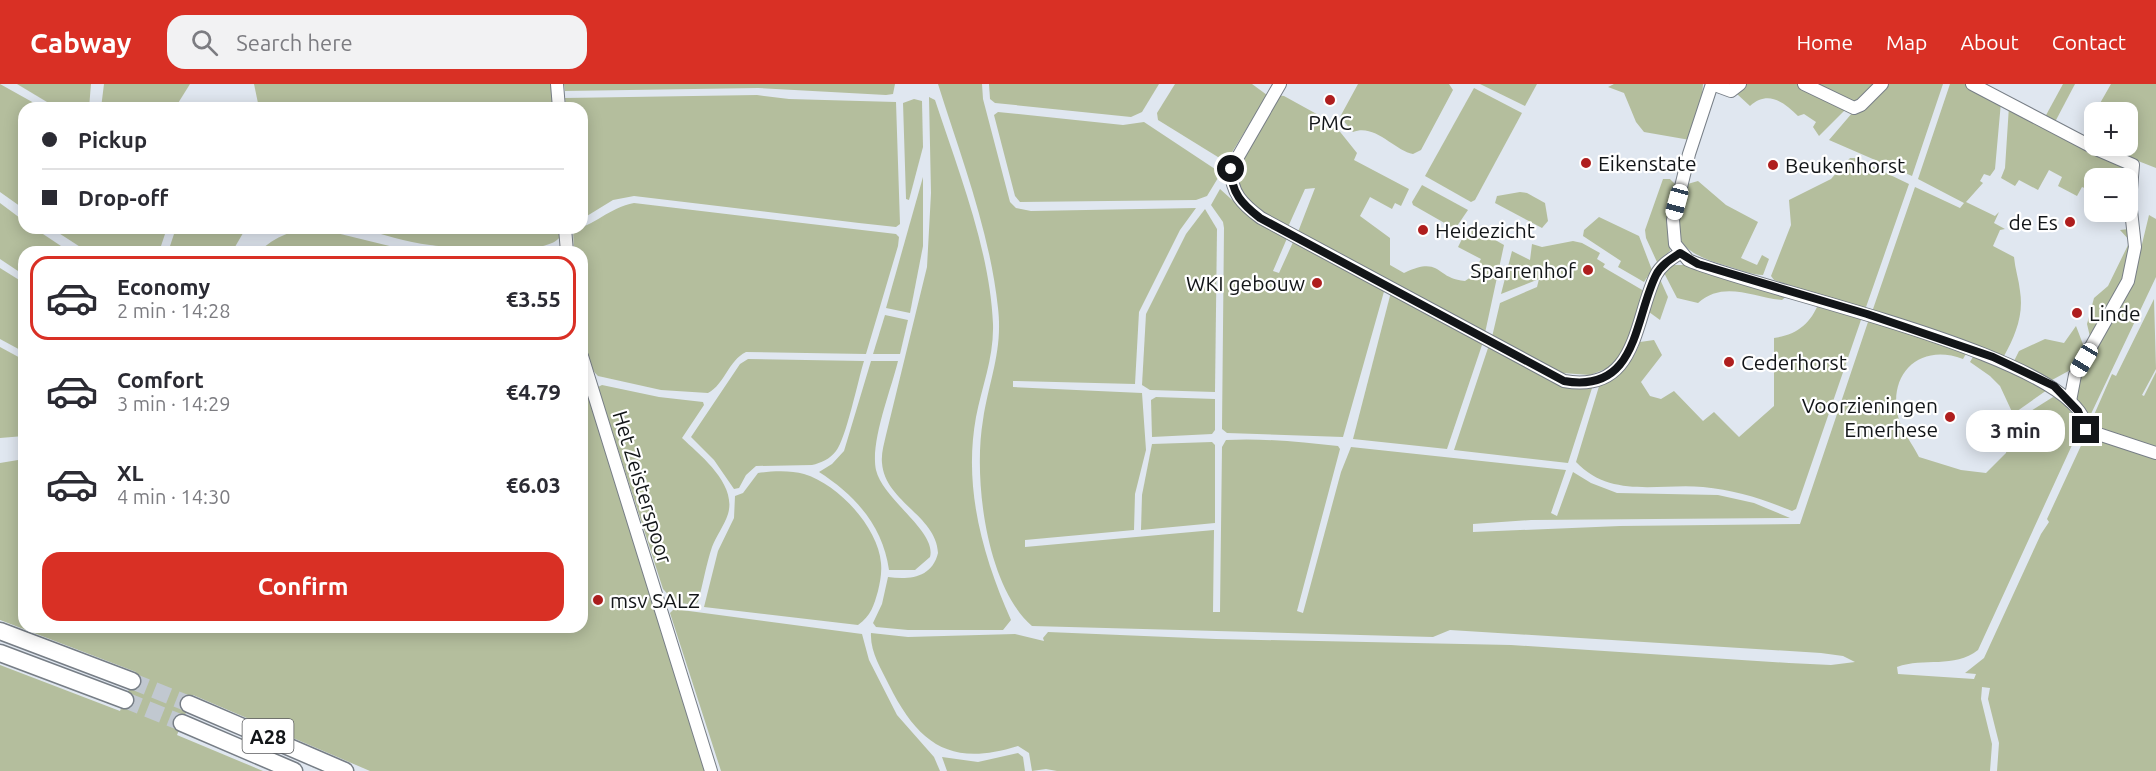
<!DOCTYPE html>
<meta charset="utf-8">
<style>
body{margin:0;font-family:Ubuntu,sans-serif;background:#f2f2f3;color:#2b2b33;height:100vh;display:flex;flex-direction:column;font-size:22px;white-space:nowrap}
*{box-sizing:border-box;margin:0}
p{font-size:20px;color:#7c7c81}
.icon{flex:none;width:33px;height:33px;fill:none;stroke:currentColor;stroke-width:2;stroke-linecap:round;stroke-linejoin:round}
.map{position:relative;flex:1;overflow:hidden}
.sheet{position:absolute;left:18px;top:162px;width:570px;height:387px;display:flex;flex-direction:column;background:#fff;border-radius:18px;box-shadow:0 3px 15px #0003}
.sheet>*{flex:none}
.banner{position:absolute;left:18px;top:18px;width:570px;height:132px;border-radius:18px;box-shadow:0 3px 15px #0003;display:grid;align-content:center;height:132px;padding:0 24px;background:#fff}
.fabs{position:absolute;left:2084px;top:18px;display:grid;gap:12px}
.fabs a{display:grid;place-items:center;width:54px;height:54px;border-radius:12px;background:#fff;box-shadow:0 3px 15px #0003;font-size:30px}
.end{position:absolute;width:27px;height:27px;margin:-14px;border:8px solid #121518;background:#fff;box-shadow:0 0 0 3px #fff}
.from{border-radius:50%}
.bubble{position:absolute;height:42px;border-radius:18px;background:#fff;box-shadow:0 3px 15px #0003;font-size:20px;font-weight:600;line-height:42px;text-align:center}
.car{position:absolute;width:18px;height:36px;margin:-18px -9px;border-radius:8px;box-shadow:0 0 4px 2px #0007;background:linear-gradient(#fff 24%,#345 0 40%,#fff 0 76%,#345 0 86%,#fff 0)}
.banner b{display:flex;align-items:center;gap:21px;height:57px;font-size:22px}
.banner b+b{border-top:2px solid #e1e1e2}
.banner i{width:15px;height:15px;background:#2b2b33}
ul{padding:10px 0 0;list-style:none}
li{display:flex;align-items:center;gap:18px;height:84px;margin:0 12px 9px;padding:0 12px;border:3px solid transparent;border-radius:18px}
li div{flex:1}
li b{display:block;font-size:22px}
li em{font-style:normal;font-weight:600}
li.active{border-color:#d93025}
li>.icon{width:54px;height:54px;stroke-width:1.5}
.button{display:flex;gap:12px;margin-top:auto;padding:12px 24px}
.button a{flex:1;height:69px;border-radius:18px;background:#d93025;color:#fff;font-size:24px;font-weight:600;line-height:69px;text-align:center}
header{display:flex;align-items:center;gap:36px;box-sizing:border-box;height:84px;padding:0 30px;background:#d93025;color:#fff}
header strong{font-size:28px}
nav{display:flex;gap:33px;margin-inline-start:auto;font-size:21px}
.search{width:420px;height:54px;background:#f2f2f3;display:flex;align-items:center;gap:15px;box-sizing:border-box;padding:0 21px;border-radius:18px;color:#7c7c81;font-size:22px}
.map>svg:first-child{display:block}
</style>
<header>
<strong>Cabway</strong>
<div class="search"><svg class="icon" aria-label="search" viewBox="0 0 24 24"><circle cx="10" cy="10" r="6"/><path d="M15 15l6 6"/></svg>Search here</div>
<nav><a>Home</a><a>Map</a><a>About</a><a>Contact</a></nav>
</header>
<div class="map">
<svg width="2156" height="687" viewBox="0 0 2156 687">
<rect width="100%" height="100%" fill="#e0e7f0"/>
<g fill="#b4be9d">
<polygon points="0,0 43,24 24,24 24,125 0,108"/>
<polygon points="17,0 91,0 89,24 57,24"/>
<polygon points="104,0 190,0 175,24 101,24"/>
<polygon points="254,0 551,0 553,24 259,24"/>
<polygon points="564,0 895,0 893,10 886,11 758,4 565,7"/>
<path d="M938,0H982L983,15L1010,118L1016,124L1031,127L1196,124L1180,146L1139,228L1135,300L1013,297V303L1142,309L1146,366L1135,410L1134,446L1025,456V463L1214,446L1213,528H1220L1222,363L1226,356C1263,354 1301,358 1338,362L1340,365L1297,527L1303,529L1341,388L1351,363L1566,386L1551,429L1557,432L1573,388L1591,399L1617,409L1718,411L1754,419L1790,434L1531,436L1473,440V448L1620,442L1800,440L1869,235L1967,268L1963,275C1919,258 1886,291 1899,336C1903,348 1913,361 1919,373L1961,386L1986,389L2006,369L2012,339L2053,313C2068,318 2075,333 2078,348L1978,566C1954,585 1924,573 1897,583L1898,590L1974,595L1976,590L1965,589L1984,574L2041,450L2049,438L2047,435L2085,353L2088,351L2156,372V687H1997L1999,659L1988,615L1990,604L1982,603L1981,615L1992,660L1990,687H1057L1046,685L1032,687L1029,669L1018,662C951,683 919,661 889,601C881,584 870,568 871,549L908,553L1015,550L1044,557L1043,554L1048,548L1216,555L1511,561L1789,579L1831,581L1855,578L1843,572L1821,569L1450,546L1433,553L1032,542C986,502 973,394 983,336C989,296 1003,267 998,224C990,148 961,73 938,0Z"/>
<polygon points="989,0 1159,0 1142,28 1131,33 995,19 990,15"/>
<polygon points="1175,0 1252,0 1267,11 1263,18 1226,78 1158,36 1157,29"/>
<path d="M1358,0H1449L1453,6L1421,66L1413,70C1395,67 1375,39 1353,48L1340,33Z"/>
<polygon points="1480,0 1537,0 1525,22"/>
<polygon points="1614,0 1703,0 1702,13 1690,56 1644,48 1636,38 1624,9 1608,3"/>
<path d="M1744,0H1798L1844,24V27L1819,52L1813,43L1816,38L1804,30L1798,32C1784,18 1768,6 1750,22L1737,10Z"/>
<polygon points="1813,0 1876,0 1856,21"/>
<polygon points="1886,0 1943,0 1912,92 1829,56 1853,28 1857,29"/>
<path d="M1950,0H1967L2001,18L1995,85L1990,92L1984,90L1980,97L1983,99L1966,118L1995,132L1999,128L1994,139L2005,145L2000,146L1993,162L2014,173C2015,185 2019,196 2020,207C2024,231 2015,252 2004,272L1872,228L1915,103L1960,124L1964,119L1918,95Z"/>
<polygon points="2063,0 2075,0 2055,38 2045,33"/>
<polygon points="2111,0 2156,0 2156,84 2100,62 2127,62 2127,28 2095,28"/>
<polygon points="1474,4 1522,29 1475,116 1471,118 1425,92"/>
<polygon points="757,11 789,15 896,18 900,140 896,143 859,139 634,112 613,116 582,135 582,24 566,24 565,14"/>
<path d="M1276,11L1284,12L1333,39L1357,69L1354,76L1409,105L1401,122L1395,119L1392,125L1370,113L1360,132L1390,154V181L1404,189C1442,171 1435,195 1465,197L1471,193L1481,175L1458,163L1469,141L1504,161L1485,249L1298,148L1315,104L1305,105L1288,143C1255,126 1232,117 1241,74Z"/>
<path d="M929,13L935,16C958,86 990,166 993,240C994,273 982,302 976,333C963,404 983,473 1011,536L1003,546H908L876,543L873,539L882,520L888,493C909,496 932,494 938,469C936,431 885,418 882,379C881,370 884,360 886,351L927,183L931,109Z"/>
<polygon points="914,15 922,17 923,63 909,116 906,115 903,19"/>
<polygon points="2009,22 2129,82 2126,135 2115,137 2105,128 2127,128 2127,94 2094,94 2094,108 2082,103 2077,112 2058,102 2062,93 2049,86 2038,106 2019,96 2015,102 2001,94 2005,84"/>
<polygon points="998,28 1123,41 1144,38 1221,89 1207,112 1196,116 1020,118 1015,112 994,31"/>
<polygon points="1850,74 1855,74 1909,100 1865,226 1774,196 1771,192 1791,141 1789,116 1831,95"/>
<polygon points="923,93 923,162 910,229 886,224"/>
<polygon points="1663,95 1670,95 1675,100 1669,133 1671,162 1670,167 1657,178 1646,154 1645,146"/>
<path d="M1698,97L1726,121L1758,138L1741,174L1757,181L1762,171L1769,175L1763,191C1752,191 1738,185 1727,182C1675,167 1670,153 1684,101Z"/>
<polygon points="1422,101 1468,126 1455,145 1413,121 1412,118"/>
<polygon points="1220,105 1250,132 1288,152 1273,187 1279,189 1294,156 1385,204 1343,353 1227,349 1222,345 1224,144 1223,138 1211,121"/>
<polygon points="1520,108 1527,109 1545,119 1548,137 1542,144 1495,119 1497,112"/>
<polygon points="0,119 24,137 24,144 34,144 70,168 24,168 24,191 0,175"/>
<path d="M634,119L896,150L899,153L898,162L866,270L746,268C728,277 725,300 708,309L661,306L598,292C577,272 582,197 582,168H574L573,145C593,143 610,123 634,119Z"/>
<polygon points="1205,125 1217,145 1215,308 1150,306 1142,301 1146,230 1186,150"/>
<polygon points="2149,131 2156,135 2156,193 2090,332 2074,320 2079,293 2136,185"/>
<polygon points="1599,133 1639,152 1652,186 1644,198 1618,183 1621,177 1583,152 1584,146"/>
<polygon points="51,144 167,144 159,168 88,168"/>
<polygon points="176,144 246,144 232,168 168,168"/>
<path d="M316,144L414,168H259C274,152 295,145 316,144Z"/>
<path d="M359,144H560V153C546,173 454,164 430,161C406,158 382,150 359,144Z"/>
<polygon points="2137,144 2119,206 2091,257 2087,240 2094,214 2108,202 2130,157 2120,146"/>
<polygon points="1573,157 1582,159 1600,169 1597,175 1605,180 1603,183 1644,207 1624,271 1608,284 1590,291 1562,289 1492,253 1500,219 1537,203 1539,195 1501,210 1512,167 1530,176 1532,160 1542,163"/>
<path d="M1674,181H1691L1789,210L1782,216C1753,213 1723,196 1698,219L1677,214L1662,185Z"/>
<polygon points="0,184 24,199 24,268 0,255"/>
<polygon points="1659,193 1668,213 1660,236 1649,228"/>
<polygon points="1391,208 1483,258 1447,365 1353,355"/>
<polygon points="2154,215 2156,285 2142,311 2144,312 2156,288 2156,364 2090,340 2112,290 2116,292"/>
<path d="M1819,218L1862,233L1796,425L1792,427C1763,415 1735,406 1703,403C1659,399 1611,415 1576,378L1600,299C1622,290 1633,279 1640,258L1654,256L1662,271L1641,298L1650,312L1661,315L1674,307L1703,337L1714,328L1739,353L1774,322V254C1796,251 1811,240 1819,218Z"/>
<polygon points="885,231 908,236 900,270 873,270"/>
<polygon points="2076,242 2084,263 2074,284 2052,296 2014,277 2019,267 2045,255 2064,259"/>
<polygon points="1489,261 1537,287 1593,301 1568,379 1454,366"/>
<polygon points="0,263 24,276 24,352 0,354"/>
<polygon points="1974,271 2018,288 2047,306 2013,330 2000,302 1990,292 1970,278"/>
<path d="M748,275L864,277C858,296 846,355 836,367C830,375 821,379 812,381L756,382L746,391L739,404L734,405L714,376L691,353L740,280Z"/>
<path d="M871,277H898C891,306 870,358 876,386C883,416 937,447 930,473L915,486H889C883,442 855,411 819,388L832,380L844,367Z"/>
<polygon points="582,300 586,302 705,687 370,687 193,611 177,651 263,687 0,687 0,581 120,627 136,588 0,536 0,379 24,375 24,543 582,543"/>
<path d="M602,301L659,313L703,318L704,321L682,354C701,372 737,400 728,430C724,442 716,452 712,463C706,481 703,500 698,518L694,521L675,518L663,505L598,303Z"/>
<polygon points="1156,313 1215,315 1215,346 1212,350 1152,353 1151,316"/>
<polygon points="1212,358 1215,361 1215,439 1141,446 1142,411 1152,360"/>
<path d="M758,389C771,387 791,386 804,390C838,400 878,443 881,479C882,489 880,498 878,507C874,521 871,532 858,541L704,523L718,467L734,434L735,412L743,409Z"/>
<polygon points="674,525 862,550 869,576 897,631 934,673 940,687 721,687 670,529"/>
<polygon points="1018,669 1023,673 1025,687 947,687 942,673 978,678"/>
</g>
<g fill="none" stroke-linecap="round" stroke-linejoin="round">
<g stroke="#c1c8d0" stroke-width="16" stroke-dasharray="16 8" stroke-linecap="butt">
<polyline points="132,597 189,620"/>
<polyline points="125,616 182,639"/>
</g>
<defs>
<g id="minor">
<polyline points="557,0 559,24"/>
<path d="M1280,0L1231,85C1231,109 1242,120 1261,134L1564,297C1638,310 1634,236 1656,191C1661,181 1671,175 1680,169"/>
<path d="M1712,0L1689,70L1673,136L1675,160L1688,176C1749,204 2087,273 2086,346L2156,369"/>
<polyline points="1712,0 1731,7 1740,0"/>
<polyline points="1804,0 1854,24 1861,21 1882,0"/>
<polyline points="1972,0 2096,65 2133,81 2130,117 2135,163 2128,197 2075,291 2070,317"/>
<polyline points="565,144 567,168"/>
<polyline points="582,272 711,687"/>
</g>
<g id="highway">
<polyline points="0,547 132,597"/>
<polyline points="0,569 125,616"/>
<polyline points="189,620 345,687"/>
<polyline points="182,639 294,687"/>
</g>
</defs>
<use href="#minor" stroke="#777e86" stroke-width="14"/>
<use href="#highway" stroke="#777e86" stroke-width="19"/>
<use href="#minor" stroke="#fff" stroke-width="12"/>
<use href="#highway" stroke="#fff" stroke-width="16"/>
</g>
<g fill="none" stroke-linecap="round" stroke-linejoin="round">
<path stroke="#121518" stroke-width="8" d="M1231,85C1231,109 1242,120 1260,134L1564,297C1638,310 1634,235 1656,191C1661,181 1671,175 1680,169L1698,180L1867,230L1993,273L2054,302L2078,327L2086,346"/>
</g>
<g fill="#af1e1e" stroke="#fff" stroke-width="2">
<circle cx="1330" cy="16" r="6"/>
<circle cx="1586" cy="79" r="6"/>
<circle cx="1773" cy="81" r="6"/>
<circle cx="2070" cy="138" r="6"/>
<circle cx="1423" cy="146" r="6"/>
<circle cx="1588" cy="186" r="6"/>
<circle cx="1317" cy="199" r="6"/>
<circle cx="2077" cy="229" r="6"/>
<circle cx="1729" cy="278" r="6"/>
<circle cx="1950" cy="333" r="6"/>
<circle cx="598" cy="516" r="6"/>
</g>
<g text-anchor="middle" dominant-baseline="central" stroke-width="4.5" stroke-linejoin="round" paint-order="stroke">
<rect fill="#fff" stroke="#595b5d" stroke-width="1.5" x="242.5" y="635" width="51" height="34" rx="4.5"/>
<g font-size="20" font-weight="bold" fill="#121518">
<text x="268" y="652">A28</text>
</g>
<g font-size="21" fill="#121518" stroke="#fff" text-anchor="start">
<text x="1330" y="38" text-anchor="middle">PMC</text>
<text x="1598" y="79">Eikenstate</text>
<text x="1785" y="81">Beukenhorst</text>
<text x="2058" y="138" text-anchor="end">de Es</text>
<text x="1435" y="146">Heidezicht</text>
<text x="1576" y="186" text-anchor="end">Sparrenhof</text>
<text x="1305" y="199" text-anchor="end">WKI gebouw</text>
<text x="2089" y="229">Linde</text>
<text x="1741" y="278">Cederhorst</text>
<text x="1938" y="321" text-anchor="end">Voorzieningen<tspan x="1938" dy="24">Emerhese</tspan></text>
<text x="610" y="516">msv SALZ</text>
</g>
<g font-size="21" fill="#121518" stroke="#fff">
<text transform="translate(643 403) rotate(73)">Het Zeisterspoor</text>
</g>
</g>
</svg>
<div class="fabs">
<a>+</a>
<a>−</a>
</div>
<i class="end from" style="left:1231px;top:85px"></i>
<i class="end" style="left:2086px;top:346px"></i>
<div class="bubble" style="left:1966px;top:326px;width:99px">3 min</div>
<i class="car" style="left:1677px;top:118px;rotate:195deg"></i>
<i class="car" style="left:2084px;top:276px;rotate:211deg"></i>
<div class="banner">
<b><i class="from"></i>Pickup</b>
<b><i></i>Drop-off</b>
</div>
<section class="sheet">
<ul>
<li class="active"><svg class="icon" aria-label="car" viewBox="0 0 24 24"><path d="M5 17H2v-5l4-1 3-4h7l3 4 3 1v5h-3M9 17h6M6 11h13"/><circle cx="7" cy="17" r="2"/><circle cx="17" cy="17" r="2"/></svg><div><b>Economy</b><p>2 min · 14:28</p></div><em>€3.55</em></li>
<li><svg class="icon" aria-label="car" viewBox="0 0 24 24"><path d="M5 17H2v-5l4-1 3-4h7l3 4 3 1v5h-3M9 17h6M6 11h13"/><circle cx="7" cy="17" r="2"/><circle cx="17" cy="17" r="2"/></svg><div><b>Comfort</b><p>3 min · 14:29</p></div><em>€4.79</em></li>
<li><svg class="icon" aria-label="car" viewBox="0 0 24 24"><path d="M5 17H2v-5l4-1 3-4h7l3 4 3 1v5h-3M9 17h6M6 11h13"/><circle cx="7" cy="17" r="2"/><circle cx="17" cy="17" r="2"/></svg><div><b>XL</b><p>4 min · 14:30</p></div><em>€6.03</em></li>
</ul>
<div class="button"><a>Confirm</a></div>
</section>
</div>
